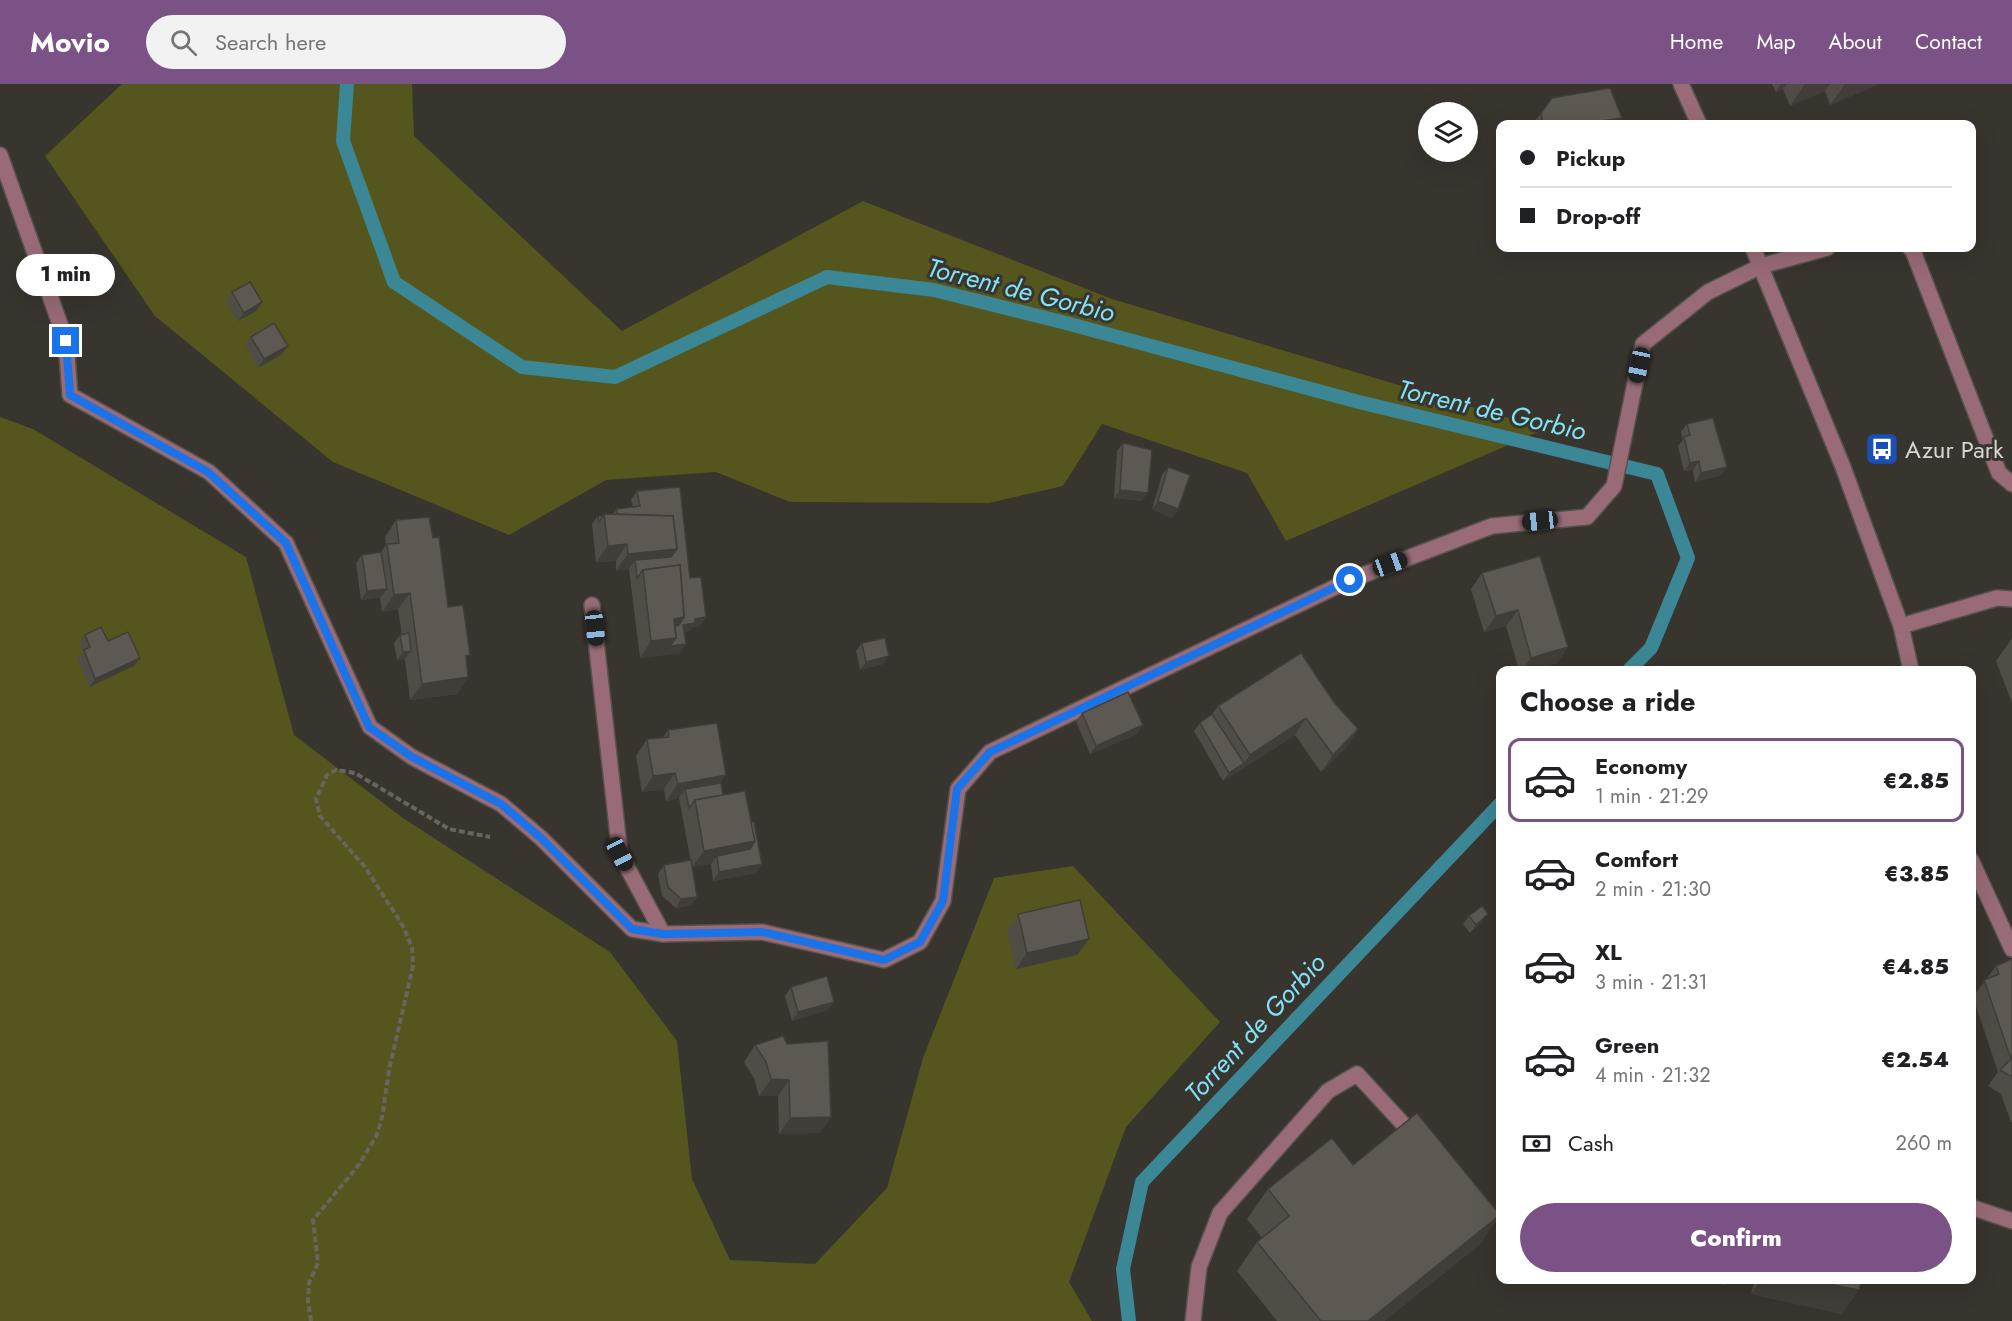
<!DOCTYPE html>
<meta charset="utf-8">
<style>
body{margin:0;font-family:Jost,sans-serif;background:#f2f2f2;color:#202124;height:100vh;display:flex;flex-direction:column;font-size:22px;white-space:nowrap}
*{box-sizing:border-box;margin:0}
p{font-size:20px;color:#757577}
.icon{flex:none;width:33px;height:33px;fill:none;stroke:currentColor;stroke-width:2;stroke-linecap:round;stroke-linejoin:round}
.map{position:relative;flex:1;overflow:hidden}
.side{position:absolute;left:1496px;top:582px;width:480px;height:618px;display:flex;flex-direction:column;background:#fff;border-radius:12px;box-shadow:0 6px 24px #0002}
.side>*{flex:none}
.guide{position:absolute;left:1496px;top:36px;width:480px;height:132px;border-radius:12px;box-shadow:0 6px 24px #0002;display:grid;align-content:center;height:132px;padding:0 24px;background:#fff}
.tools{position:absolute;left:1418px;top:18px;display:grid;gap:12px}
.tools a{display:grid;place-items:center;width:60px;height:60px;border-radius:50%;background:#fff;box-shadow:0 6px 24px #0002;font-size:30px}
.end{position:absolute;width:27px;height:27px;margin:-14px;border:8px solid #1a73e8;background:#fff;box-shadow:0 0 0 3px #fff}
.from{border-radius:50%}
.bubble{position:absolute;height:42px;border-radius:21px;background:#fff;box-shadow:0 6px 24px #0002;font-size:20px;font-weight:800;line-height:42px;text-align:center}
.car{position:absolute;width:18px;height:36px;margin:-18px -9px;border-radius:8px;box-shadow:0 0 4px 2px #0007;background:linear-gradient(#222 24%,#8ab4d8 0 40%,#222 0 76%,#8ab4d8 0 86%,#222 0)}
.guide b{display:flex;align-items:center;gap:21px;height:57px;font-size:22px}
.guide b+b{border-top:2px solid #e0e0e0}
.guide i{width:15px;height:15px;background:#202124}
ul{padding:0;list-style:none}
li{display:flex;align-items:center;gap:18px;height:84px;margin:0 12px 9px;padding:0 12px;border:3px solid transparent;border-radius:12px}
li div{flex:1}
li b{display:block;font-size:22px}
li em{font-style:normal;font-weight:800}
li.current{border-color:#7b5285}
li>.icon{width:54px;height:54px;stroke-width:1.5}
h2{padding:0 24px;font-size:27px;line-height:72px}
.pay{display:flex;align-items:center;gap:15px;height:66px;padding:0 24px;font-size:22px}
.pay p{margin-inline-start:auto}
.button{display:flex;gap:12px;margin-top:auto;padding:12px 24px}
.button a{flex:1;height:69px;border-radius:36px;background:#7b5285;color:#fff;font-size:24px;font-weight:800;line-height:69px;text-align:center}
header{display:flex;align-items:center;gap:36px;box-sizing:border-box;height:84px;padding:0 30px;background:#7b5285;color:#fff}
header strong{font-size:28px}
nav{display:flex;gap:33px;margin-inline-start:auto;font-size:21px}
.search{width:420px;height:54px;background:#f2f2f2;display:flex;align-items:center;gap:15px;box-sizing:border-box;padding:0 21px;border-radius:33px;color:#757577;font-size:22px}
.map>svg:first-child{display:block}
</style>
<header>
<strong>Movio</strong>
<div class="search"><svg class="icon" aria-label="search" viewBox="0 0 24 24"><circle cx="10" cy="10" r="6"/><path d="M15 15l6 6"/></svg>Search here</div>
<nav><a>Home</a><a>Map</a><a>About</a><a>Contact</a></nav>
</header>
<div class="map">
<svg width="2012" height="1237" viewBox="0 0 2012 1237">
<rect width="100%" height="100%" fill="#38342e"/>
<g fill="#54561d">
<polygon points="122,0 412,0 414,52 622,247 863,117 1112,215 1545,345 1286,457 1247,389 1102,340 1063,402 989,419 790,418 716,388 606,396 509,451 333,378 155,232 45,72"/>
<polygon points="0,333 33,345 246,473 294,651 403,734 610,868 677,957 692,1095 730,1176 815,1180 887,1104 923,974 994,794 1073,782 1220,938 1126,1043 1069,1198 1092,1237 0,1237"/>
</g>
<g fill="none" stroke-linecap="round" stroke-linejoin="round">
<g stroke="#3b8796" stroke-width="14">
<polyline points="347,0 343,57 394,198 522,283 615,293 827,193 934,206 1066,239 1359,318 1657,390 1688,474 1651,564 1629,586"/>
<polyline points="1129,1237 1123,1185 1142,1098 1500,720"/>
</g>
<defs>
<g id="minor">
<polyline points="1681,0 1699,40"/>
<polyline points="0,71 66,257 70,311 209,388 286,459 370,643 412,673 501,720 541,754 632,845 663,850 762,848 884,876 920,858 943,817 958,705 990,668 1350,496 1492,442 1587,433 1614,402 1643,260 1708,208 1761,182 1827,164"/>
<polyline points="1753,164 1843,383 1901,542 1911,586"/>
<polyline points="1910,164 1913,167 1999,389 2012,400"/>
<polyline points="592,521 620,770 663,850"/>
<polyline points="1901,542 1997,514 2012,515"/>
<polyline points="1971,776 2012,865"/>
<polyline points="1971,1123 2012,1137"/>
<polyline points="1193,1237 1199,1183 1220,1129 1328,1007 1357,990 1416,1054"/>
</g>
</defs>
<use href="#minor" stroke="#55514c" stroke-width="18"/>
<polyline stroke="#68655f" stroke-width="4" stroke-dasharray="6 3" stroke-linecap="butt" points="311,1237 308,1217 309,1199 318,1179 313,1136 358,1082 376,1053 382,1034 389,986 413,882 412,864 403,842 365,783 320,732 316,715 327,691 336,686 355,689 449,745 490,753"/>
<use href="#minor" stroke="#986b76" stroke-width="15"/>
</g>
<g fill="#504d47">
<polygon points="1772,0 1879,0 1830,21 1825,7 1790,22 1783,5 1776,8"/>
<polygon points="1552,14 1617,40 1535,40 1535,37"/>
<polygon points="232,208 256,227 238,237 226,217"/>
<polygon points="251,253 282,270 258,284 245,261"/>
<polygon points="1687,340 1721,391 1695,398 1693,386 1684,387 1678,362 1683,356 1681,348"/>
<polygon points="1123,359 1142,417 1114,414 1117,367"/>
<polygon points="1168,383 1178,425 1172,434 1152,425 1162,391"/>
<polygon points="637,407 690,494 706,533 700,542 693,543 689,547 684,548 680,569 640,574 629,485 616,486 616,477 596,478 592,440 598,432 603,432 604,430 613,430 617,425 633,423 631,416"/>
<polygon points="396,436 433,454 448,523 466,576 468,593 457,610 410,616 405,575 397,576 394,559 400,551 402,551 398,525 382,528 380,513 361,516 356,479 362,471 381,468 386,461 385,453"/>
<polygon points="1482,489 1568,563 1557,579 1533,586 1519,586 1506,542 1484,548 1471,505"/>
<polygon points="85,551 108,557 134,582 89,603 78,575 83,568 79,559"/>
<polygon points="2012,554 2012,619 1996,577"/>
<polygon points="862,559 883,580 860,586 856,567"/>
<polygon points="1333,617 1358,645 1347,662 1321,688 1295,651 1223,697 1194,647 1200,639 1212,630 1218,622"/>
<polygon points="1082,629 1137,650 1090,670 1076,637"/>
<polygon points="668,646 721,699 723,711 756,789 713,797 711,780 692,783 679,714 666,717 664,705 642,708 636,672 647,655 663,653"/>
<polygon points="664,781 697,813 691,821 676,824 662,812 658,790"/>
<polygon points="1018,830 1077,871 1016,885 1007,847"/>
<polygon points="1469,832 1482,838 1470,849 1463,840"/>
<polygon points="2012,875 2012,1038 2011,1038 2001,1010 1988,1002 1998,988 1973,913 1996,882"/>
<polygon points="791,903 828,926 792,937 785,912"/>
<polygon points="787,960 831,1033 820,1049 779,1050 778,1012 759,1012 754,994 744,978 755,961"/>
<polygon points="1353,1081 1500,1131 1479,1161 1384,1237 1277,1237 1237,1187 1257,1158 1262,1154 1247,1135 1268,1105"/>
<polygon points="1755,1196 1862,1196 1842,1230 1751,1210"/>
</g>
<g fill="#413e39">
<polygon points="1781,0 1787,0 1783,5 1776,8"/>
<polygon points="1805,0 1830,0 1825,7 1790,22"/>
<polygon points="1845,0 1879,0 1830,21"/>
<polygon points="1622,34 1617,40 1580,40"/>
<polygon points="262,218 256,227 238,237 244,229"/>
<polygon points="288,262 282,270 258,284 264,275"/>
<polygon points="1699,377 1693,386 1684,387 1690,379"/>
<polygon points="1727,383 1721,391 1695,398 1701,389"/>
<polygon points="1120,406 1148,409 1142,417 1114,414"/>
<polygon points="1158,417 1178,425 1172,434 1152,425"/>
<polygon points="627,460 616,477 596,478 608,462"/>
<polygon points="677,465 665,481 635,476 629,485 616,486 628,470"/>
<polygon points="387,505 381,513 361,516 367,507"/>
<polygon points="410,509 398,525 382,528 394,511"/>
<polygon points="1518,526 1506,542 1484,548 1496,532"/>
<polygon points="684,533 673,550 674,535"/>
<polygon points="706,533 700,542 693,543 689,547 677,549 683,541 695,535"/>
<polygon points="676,554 686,560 680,569 640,574 651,557"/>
<polygon points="1568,563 1557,579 1533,586 1522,586 1531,574"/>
<polygon points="411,567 405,575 397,576 403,568"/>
<polygon points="889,572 883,580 860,586 866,578"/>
<polygon points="140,574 134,582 89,603 95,595"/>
<polygon points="468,593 457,610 410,616 422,600"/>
<polygon points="1306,634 1295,651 1238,688 1250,671"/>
<polygon points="1143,641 1137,650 1090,670 1096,662"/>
<polygon points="1358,645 1347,662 1321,688 1333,671"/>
<polygon points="1244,679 1238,688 1223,697 1229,689"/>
<polygon points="675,689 664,705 642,708 653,692"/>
<polygon points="726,691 715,708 685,705 679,714 666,717 678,700"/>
<polygon points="755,757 744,774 717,772 711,780 692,783 704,767"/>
<polygon points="762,780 756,789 713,797 719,788"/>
<polygon points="697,813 691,821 676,824 681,815"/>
<polygon points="1488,830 1482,838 1470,849 1476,841"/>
<polygon points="1089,855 1077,871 1016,885 1027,869"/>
<polygon points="834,918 828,926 792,937 798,928"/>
<polygon points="771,995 789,996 778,1012 759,1012"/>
<polygon points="831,1033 820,1049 779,1050 790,1034"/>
<polygon points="1500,1131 1479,1161 1384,1237 1368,1237"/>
<polygon points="1703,1196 1730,1196 1725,1202"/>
<polygon points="1761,1196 1808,1196 1859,1206 1842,1230 1751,1210"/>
</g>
<g fill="#5d5952" stroke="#413e39" stroke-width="1.5">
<polygon points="1610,4 1622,34 1580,40 1543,40 1541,29 1552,14"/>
<polygon points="250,198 262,218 244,229 232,208"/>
<polygon points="274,239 288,262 264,275 251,253"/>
<polygon points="1713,334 1727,383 1701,389 1699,377 1690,379 1684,353 1690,351 1687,340"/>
<polygon points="1123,359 1152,366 1148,409 1120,406"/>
<polygon points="1168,383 1190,391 1178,425 1158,417"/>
<polygon points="680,403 690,494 701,493 706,533 695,535 695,539 683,541 686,560 670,562 676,554 675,542 679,541 684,533 680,481 643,486 637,494 635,476 671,473 677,465 673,432 617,430 617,425 640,422 637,407"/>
<polygon points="604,430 673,432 677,465 628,470 627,460 608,462"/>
<polygon points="598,432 603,432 599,438"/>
<polygon points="429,433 433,454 439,453 448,523 463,521 470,571 466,572 468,593 422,600 410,509 394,511 387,460 399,459 396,436"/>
<polygon points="381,468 387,505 367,507 362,471"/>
<polygon points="1540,472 1568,563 1531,574 1518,526 1496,532 1482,489"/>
<polygon points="680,481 684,533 674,535 676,554 651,557 643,486"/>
<polygon points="101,543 108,557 128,548 140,574 95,595 84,566 90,563 85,551"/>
<polygon points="409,549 411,567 403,568 400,551"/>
<polygon points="885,554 889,572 866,578 862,559"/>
<polygon points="1301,569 1333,617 1358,645 1333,671 1306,634 1250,671 1218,622"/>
<polygon points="1128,608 1143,641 1096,662 1082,629"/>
<polygon points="1212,630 1244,679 1229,689 1200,639"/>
<polygon points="717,639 726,691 678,700 675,689 653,692 647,655 669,653 668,646"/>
<polygon points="721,699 723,711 695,716 689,724 685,705"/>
<polygon points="745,707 755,757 704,767 695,716"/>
<polygon points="751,738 754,738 762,780 719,788 717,772 750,765 755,757"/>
<polygon points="691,776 697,813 681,815 668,803 664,781"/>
<polygon points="1080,816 1089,855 1027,869 1018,830"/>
<polygon points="1482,822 1488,830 1476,841 1469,832"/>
<polygon points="2012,875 2012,993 2000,986 2011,975 1984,896 1999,890 1996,882"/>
<polygon points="827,892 834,918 798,928 791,903"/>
<polygon points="783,952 787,960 828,957 831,1033 790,1034 789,996 771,995 766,978 755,961"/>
<polygon points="1417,1029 1500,1131 1368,1237 1321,1237 1257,1158 1289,1132 1268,1105 1332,1054 1353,1081"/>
<polygon points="1808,1196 1862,1196 1859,1206"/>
</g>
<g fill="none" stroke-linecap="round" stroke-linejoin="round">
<polyline stroke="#1a73e8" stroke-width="8" points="66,257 70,311 208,388 286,459 369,643 412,673 501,720 541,754 632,845 663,850 762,848 884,876 920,858 943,817 957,705 990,668 1350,496"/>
</g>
<defs>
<symbol id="bus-square" viewBox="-11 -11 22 22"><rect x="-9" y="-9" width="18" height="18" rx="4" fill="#1a4fb4" stroke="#38342e"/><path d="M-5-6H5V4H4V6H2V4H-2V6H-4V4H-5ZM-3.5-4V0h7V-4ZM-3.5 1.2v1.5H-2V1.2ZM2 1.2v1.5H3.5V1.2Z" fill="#fff"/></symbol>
</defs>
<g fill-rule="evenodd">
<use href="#bus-square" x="1863" y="346" width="38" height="38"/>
</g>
<g text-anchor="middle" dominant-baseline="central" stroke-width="6" stroke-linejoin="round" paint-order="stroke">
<g font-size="24" fill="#d8d6d2" stroke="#38342e" text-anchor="start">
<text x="1905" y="365">Azur Park</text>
</g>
<g font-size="26" font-style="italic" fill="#81e2f6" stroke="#38342e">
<text transform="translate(1021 206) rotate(14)">Torrent de Gorbio</text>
<text transform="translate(1492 326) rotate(13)">Torrent de Gorbio</text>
<text transform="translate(1255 944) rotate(-47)">Torrent de Gorbio</text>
</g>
</g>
</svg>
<div class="tools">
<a><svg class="icon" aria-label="layers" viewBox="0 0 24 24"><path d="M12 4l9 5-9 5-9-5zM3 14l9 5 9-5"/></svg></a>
</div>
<i class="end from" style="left:1350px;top:496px"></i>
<i class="end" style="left:66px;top:257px"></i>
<div class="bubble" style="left:16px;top:170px;width:99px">1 min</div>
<i class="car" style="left:1639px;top:281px;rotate:192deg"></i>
<i class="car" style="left:1540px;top:437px;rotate:264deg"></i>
<i class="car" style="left:1390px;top:480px;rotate:70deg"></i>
<i class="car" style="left:595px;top:544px;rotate:174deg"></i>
<i class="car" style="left:620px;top:770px;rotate:152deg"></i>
<div class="guide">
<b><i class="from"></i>Pickup</b>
<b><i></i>Drop-off</b>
</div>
<section class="side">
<h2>Choose a ride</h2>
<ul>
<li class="current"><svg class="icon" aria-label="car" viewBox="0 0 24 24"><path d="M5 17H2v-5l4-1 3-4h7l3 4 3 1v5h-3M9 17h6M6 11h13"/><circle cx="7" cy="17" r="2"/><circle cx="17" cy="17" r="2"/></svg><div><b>Economy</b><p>1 min · 21:29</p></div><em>€2.85</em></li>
<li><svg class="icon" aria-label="car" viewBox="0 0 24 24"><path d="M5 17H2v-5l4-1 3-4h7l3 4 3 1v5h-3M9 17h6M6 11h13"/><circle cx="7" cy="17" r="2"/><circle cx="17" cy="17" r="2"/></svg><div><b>Comfort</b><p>2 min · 21:30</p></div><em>€3.85</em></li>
<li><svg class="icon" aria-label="car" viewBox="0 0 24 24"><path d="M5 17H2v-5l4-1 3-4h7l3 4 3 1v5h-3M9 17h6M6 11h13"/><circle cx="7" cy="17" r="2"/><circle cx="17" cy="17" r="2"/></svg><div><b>XL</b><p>3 min · 21:31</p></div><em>€4.85</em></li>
<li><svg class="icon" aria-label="car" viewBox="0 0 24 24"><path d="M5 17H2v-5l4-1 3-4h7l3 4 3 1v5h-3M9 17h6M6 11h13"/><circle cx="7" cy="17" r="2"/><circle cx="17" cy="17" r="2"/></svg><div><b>Green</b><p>4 min · 21:32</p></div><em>€2.54</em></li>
</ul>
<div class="pay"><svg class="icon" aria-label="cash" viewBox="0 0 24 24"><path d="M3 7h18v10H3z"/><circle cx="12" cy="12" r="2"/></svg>Cash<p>260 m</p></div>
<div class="button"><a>Confirm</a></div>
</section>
</div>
